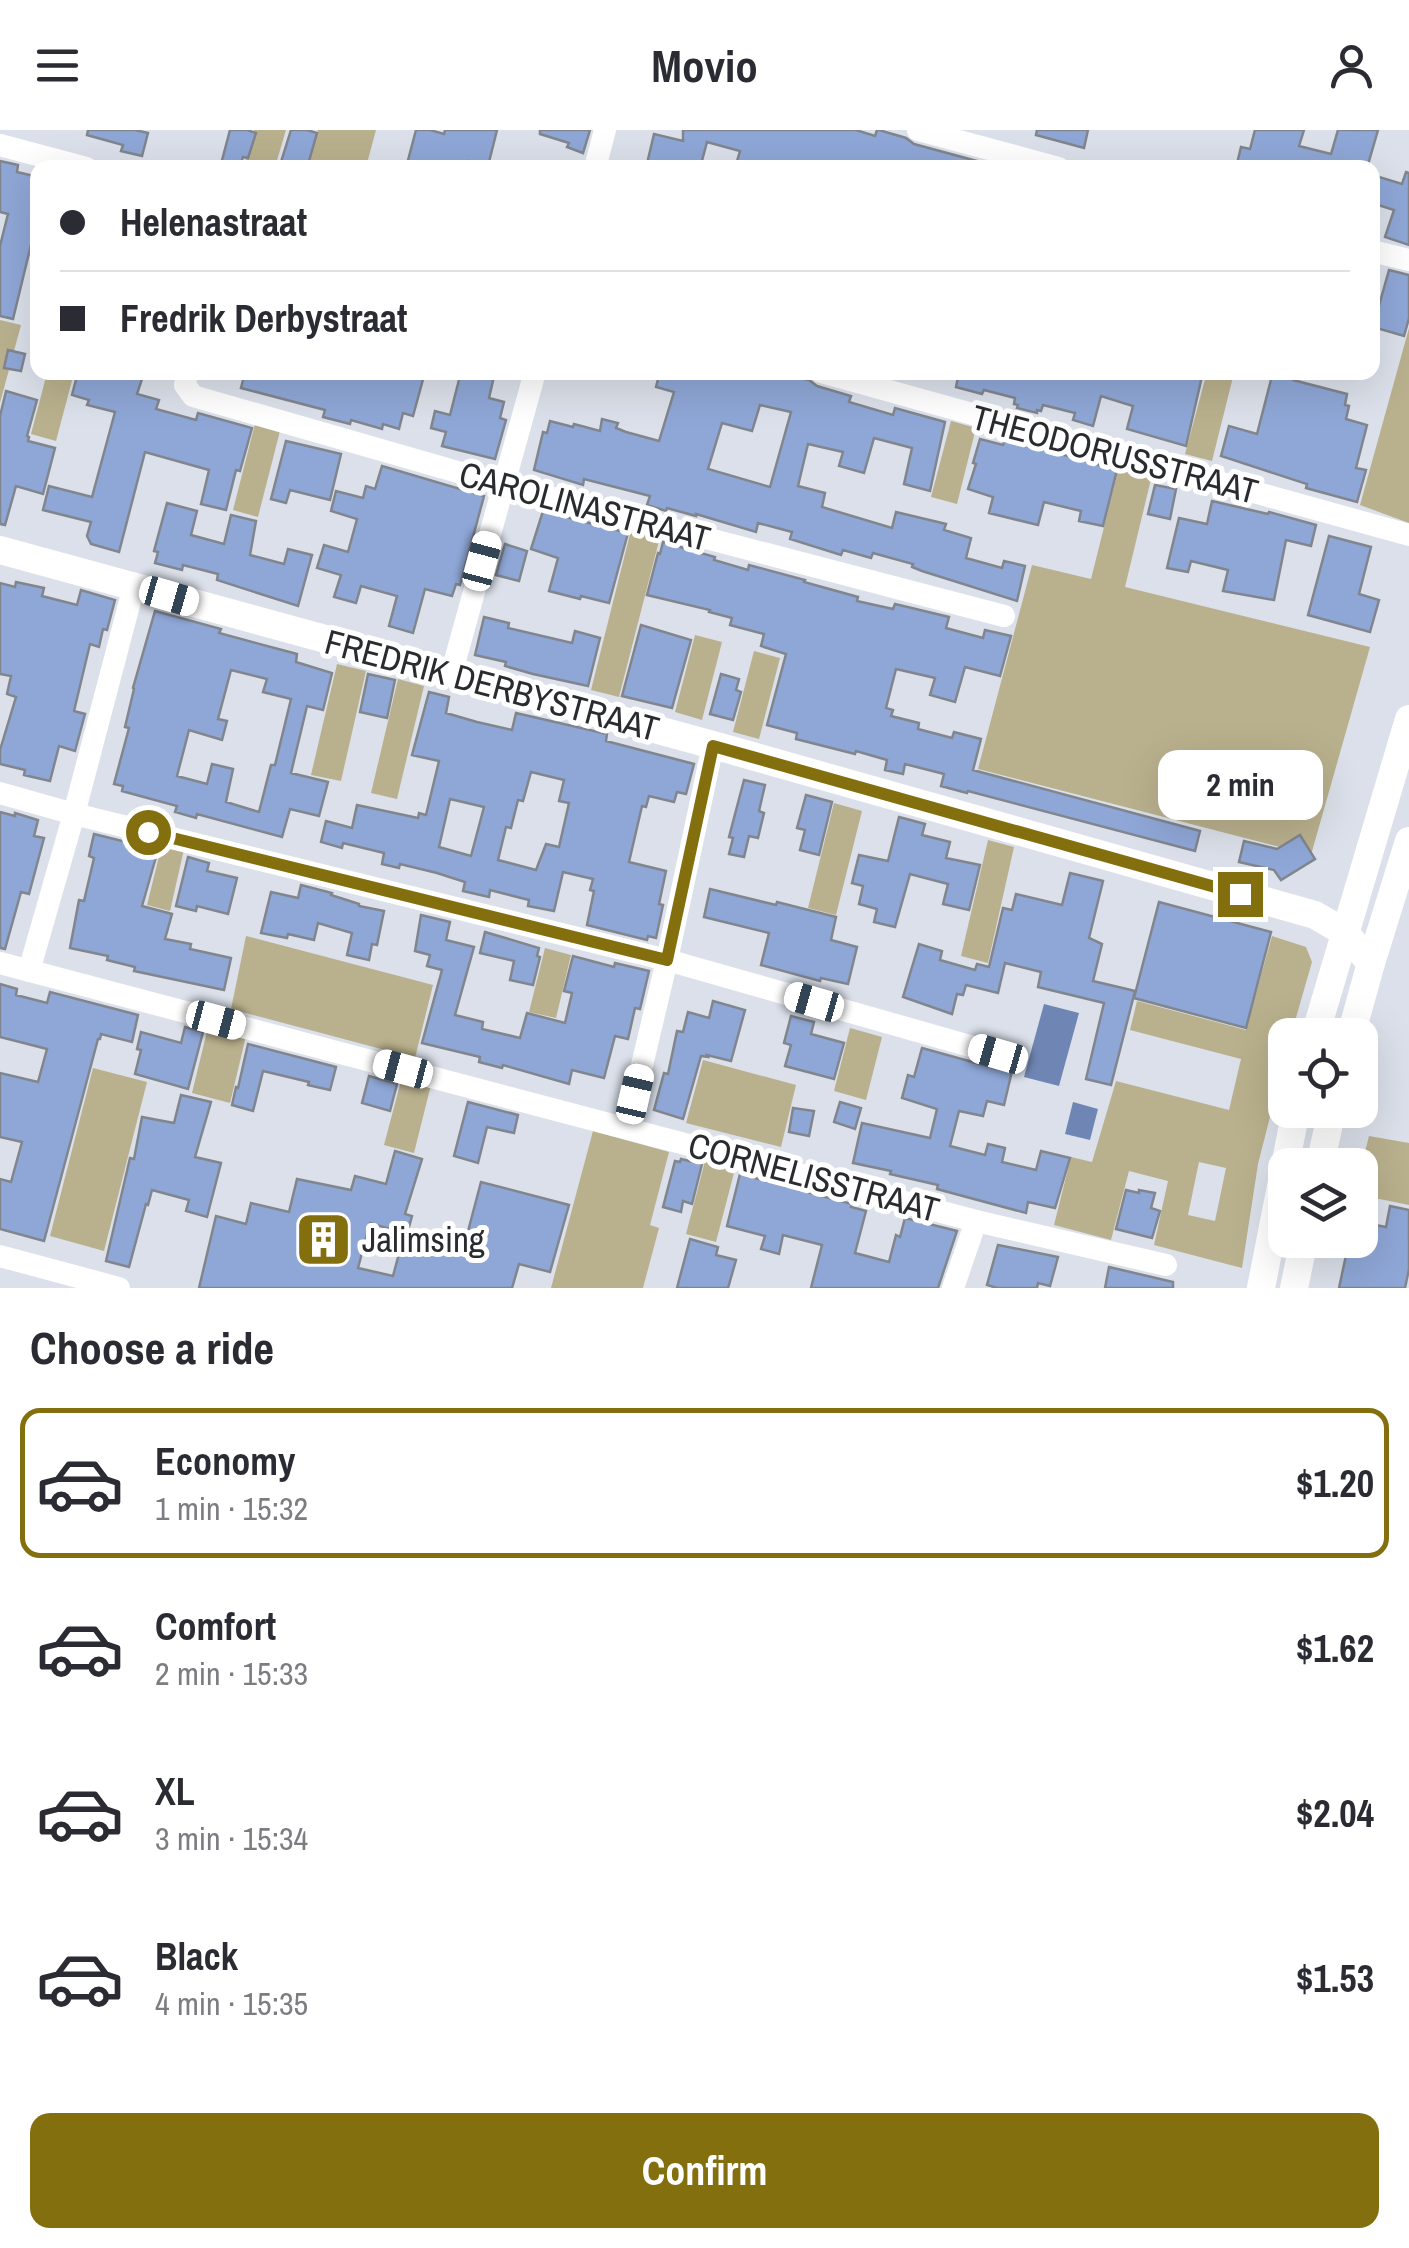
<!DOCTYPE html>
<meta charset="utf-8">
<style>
body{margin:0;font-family:"Archivo Narrow",sans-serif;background:#f7f7f7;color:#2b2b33;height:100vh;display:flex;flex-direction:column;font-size:38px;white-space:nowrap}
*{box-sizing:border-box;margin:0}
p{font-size:32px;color:#7c7c81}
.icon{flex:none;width:55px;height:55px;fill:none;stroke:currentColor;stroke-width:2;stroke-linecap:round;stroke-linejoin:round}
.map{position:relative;height:1158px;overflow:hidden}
.details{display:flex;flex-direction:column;background:#fff;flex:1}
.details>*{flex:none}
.hud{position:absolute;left:30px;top:30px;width:1350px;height:220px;border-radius:20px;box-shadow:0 10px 40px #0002;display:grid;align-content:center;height:220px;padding:0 30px;background:#fff}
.fabs{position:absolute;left:1268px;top:888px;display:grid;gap:20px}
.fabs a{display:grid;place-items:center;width:110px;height:110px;border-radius:20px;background:#fff;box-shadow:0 10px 40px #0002;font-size:50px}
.end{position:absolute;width:45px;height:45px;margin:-22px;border:12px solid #836f0d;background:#fff;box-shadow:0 0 0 5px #fff}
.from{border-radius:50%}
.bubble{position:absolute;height:70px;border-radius:20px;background:#fff;box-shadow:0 10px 40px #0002;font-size:32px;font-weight:800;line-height:70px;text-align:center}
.car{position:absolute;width:30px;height:60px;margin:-30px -15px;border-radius:12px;box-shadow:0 0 8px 2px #0007;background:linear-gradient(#fff 24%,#345 0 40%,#fff 0 76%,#345 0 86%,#fff 0)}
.hud b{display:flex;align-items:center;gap:35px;height:95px;font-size:38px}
.hud b+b{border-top:2px solid #e1e1e2}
.hud i{width:25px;height:25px;background:#2b2b33}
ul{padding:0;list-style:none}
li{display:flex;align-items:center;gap:30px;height:150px;margin:0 20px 15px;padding:0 10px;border:5px solid transparent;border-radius:20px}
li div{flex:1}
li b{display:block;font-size:38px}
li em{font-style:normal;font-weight:800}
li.current{border-color:#836f0d}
li>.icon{width:90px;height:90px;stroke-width:1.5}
h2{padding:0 30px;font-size:45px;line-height:120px}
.cta{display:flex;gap:20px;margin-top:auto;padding:20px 30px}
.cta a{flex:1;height:115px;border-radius:20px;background:#836f0d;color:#fff;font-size:40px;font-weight:800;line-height:115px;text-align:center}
header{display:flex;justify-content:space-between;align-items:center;height:130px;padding:0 30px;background:#fff;font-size:45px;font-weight:800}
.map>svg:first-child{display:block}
</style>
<header><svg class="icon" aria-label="menu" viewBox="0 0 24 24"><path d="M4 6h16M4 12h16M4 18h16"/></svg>Movio<svg class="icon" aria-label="person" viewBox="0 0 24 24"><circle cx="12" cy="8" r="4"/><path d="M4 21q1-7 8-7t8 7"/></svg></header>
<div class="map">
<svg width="1409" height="1158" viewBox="0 0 1409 1158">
<rect width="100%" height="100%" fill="#dbe0ea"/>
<g fill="#b9b08d" fill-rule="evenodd">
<polygon points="254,0 286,0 275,37 243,38"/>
<polygon points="318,0 376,0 366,37 308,37"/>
<polygon points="0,190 21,195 0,273"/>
<polygon points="1409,198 1409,393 1360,375"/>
<polygon points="1207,242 1234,243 1212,331 1185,324"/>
<polygon points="47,243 74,243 56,311 31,304"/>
<polygon points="256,290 281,297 258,387 233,380"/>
<polygon points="951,291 976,298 957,374 931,367"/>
<polygon points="1119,337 1152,345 1125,457 1370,517 1311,725 978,639 1032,435 1091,449"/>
<polygon points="631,400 660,407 619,567 591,560"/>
<polygon points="695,505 722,512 702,590 675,582"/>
<polygon points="754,521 780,528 759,609 733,602"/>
<polygon points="337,534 366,541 341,651 311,645"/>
<polygon points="398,549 424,556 397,669 371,663"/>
<polygon points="834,673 862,681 836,785 808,778"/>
<polygon points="163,710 185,715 170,781 147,775"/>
<polygon points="988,710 1014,717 988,833 961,826"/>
<polygon points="246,806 433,855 415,928 231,879"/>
<path d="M1272,806L1306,817L1312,832L1291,905H1285V928L1258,1034L1242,1138L1154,1115L1168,1051L1129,1041L1111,1110L1054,1095L1071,1027L1092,1032L1116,951L1229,980L1241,929L1130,900L1137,871L1246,900ZM1199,1032L1226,1038L1215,1091L1188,1085Z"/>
<polygon points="545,818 571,825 556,888 529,882"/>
<polygon points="210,889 248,898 230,973 192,963"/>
<polygon points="850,898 882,907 866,970 834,961"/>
<polygon points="703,930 796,955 781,1017 686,993"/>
<polygon points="93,938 147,952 104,1121 50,1106"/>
<polygon points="402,947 431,955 414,1023 384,1015"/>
<polygon points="593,1001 669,1022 650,1095 659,1098 643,1158 551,1158"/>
<polygon points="1369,1006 1409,1013 1409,1075 1360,1065 1360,1042"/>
<polygon points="705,1031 735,1039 716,1112 686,1104"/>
</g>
<g fill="#6f86b4">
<polygon points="1044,874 1079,883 1059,956 1024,947"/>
<polygon points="1073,972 1098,979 1090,1010 1065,1004"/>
</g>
<g fill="#8fa7d7" stroke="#81868e" stroke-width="2.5" fill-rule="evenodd">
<polygon points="88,0 135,0 148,3 142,26 121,21 123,15 87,5"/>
<polygon points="230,0 247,0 256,3 248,28 243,27 240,38 220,38"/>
<polygon points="291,0 307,0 317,3 307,38 281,32"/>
<polygon points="416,0 430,0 444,4 445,0 497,0 488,36 469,31 468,35 463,34 462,38 406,38"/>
<polygon points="540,0 590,0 583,23 567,17 569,13 540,4"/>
<polygon points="683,0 856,0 875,6 877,0 879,0 906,8 914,14 984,33 983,38 837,38 823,33 821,38 735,38 740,21 707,12 700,38 646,38 654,4 683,11"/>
<polygon points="1037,0 1088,0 1084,18 1036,5"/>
<polygon points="1255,0 1304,0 1299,16 1331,24 1338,0 1378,0 1367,38 1236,38 1241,17 1250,19"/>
<polygon points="0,31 18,35 17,42 38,47 38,86 13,189 0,186 0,116 8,84 0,82"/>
<polygon points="1406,42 1409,43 1409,115 1385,107 1394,80 1372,73 1372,58 1376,46 1402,54"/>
<polygon points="1389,140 1409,145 1409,188 1404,206 1373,197"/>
<polygon points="8,220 25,224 21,241 4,238"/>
<polygon points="78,242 130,242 143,246 137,264 159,270 156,279 196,290 198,283 252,298 240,341 236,340 226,380 201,374 209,340 145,322 119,422 91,414 87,406 91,392 43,380 49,356 92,367 115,282 87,275 89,270 72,265"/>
<polygon points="245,242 425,242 413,286 403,283 399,299 383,294 382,299 351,290 350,294 323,287 325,280 241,258"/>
<polygon points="461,242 495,242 489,268 504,272 500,288 506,290 495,329 442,316 446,302 431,298 435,281 450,285"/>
<path d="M660,242H771L809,250L817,256L851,266L849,272L893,285L895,278L945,292L930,361L904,354L912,318L874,308L864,343L839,336L843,322L808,314L798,356L825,363L822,377L892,398L896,382L946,394L944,400L971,408L966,428L1002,438L1004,431L1025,436L1017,471L922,441L912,437L913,434L873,423L871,428L843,420L841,425L790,409L792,402L758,393L756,402L696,384V386L667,378L666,381L647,375L650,366L584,349L583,355L534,340L543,302L547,303L550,291L573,297L574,294L600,301L602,289L618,293L616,298L626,302L659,311L674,262L656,257ZM760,275L791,282L770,357L708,339L722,293L752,301Z"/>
<polygon points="959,242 1203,242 1186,316 1127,299 1133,276 1101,266 1093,296 1073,290 1075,283 1043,275 1041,281 1037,280 1037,283 1017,278 1018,275 1014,274 1015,268 984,260 982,264 956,257"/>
<polygon points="1273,242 1294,246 1293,250 1347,264 1345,275 1349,276 1346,289 1367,295 1356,338 1366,340 1357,372 1306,358 1307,354 1221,326 1229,296 1257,304"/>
<polygon points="6,261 37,270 27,306 29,307 28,311 55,318 43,364 16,356 5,395 0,394 0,286"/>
<polygon points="1005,308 1117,340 1103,396 1079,391 1081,381 1044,372 1038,395 989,383 993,367 968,359 976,334 973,333 980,309 1003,315"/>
<polygon points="286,311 341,324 330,370 290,360 286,373 271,369"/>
<polygon points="382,336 484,366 460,455 456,454 452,466 425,459 413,503 389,496 397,466 361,456 356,473 334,467 341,445 317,438 324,415 348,422 357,389 331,381 336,361 363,368 366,356 375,359"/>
<polygon points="1155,355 1176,359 1170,389 1148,384"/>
<polygon points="1212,371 1268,384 1269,382 1316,395 1311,416 1286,410 1274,470 1223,461 1228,440 1191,431 1188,442 1167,438 1179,388 1207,394"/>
<polygon points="167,373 197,381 191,405 224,414 231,385 256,391 250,425 284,434 288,419 312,425 298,476 217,450 218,444 183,435 182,440 155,433 158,422 154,421"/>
<polygon points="543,381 628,403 609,473 581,466 580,469 549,461 558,428 531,419"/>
<polygon points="1329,406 1371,417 1359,464 1379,470 1370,502 1308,485"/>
<polygon points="663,412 715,427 714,430 748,440 749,435 805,450 804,452 858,467 857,471 893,479 895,474 949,487 946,498 983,508 985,500 1011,506 1000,546 965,537 955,572 930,565 935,548 896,539 886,578 893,580 891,586 919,593 918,599 952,608 954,602 981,609 973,640 1200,701 1195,721 968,661 967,663 941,656 944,644 905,634 903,644 885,640 887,630 856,621 855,624 796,609 797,603 767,595 786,524 761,516 764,504 730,495 732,488 709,482 710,480 647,465 658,423 660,424"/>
<polygon points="505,414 527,421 519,451 496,445"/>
<polygon points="16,452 44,458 42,466 77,475 81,460 115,470 107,500 103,499 99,517 90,514 74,581 85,584 75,621 59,616 50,651 24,645 25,640 0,634 0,620 16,567 7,564 11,546 0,544 0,453 15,457"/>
<path d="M155,481L221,499L219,503L297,524L296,532L332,543L323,580L307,576L291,643L328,652L319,686L290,679L282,707L197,684L196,688L175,682L177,676L122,661L123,656L114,654L129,598L125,597L134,559L133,558ZM231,540L267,549L263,562L291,569L275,635H271L259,682L226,672L233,639L212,634L207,654L177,646L189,600L222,610L227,591L218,589Z"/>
<polygon points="484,487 509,493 508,498 572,513 575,501 600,508 588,556 533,544 505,536 506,532 475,525"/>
<polygon points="641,495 691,510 672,578 622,566"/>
<polygon points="368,544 395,550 387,588 360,582"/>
<polygon points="721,544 739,549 736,560 741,562 733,590 710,584"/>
<path d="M429,562L449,567L446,583L477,592L512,600L516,583L607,604L606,611L694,634L686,664L677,662L674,672L649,666L646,677L642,676L629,732L666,741L659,774L663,775L656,808L648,806L647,810L587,795L594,761L590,760L593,749L563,742L554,781L528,776L529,770L490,760L489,767L463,761L465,752L437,743L400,734L399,738L382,734L384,723L343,713L342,718L321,712L326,691L352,698L357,675L418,688L419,683L426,685L439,631L412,625ZM531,642L564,650L559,671L569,673L559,717L546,714L536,740L498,730L506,697L511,698L518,670L523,671ZM450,669L484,677L471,726L439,717Z"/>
<polygon points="744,650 765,655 759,681 764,683 758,708 749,706 744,727 729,724 733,708 729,707"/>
<polygon points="806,665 832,672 819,725 800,720 805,700 797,698"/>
<polygon points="0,682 15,686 15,683 38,690 34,706 44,708 29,764 21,762 5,819 0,818"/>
<polygon points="899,687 925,694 922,705 950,712 946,728 980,735 969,780 943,774 948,754 910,744 895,797 874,792 877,779 859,774 863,756 852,753 859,725 888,731"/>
<polygon points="94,704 158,720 142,776 172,784 165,809 191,814 190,819 231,828 224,860 134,841 135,837 107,830 108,826 70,818 79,770 84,771 94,728 89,726"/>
<polygon points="1300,705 1315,729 1281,750 1274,740 1239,732 1244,711 1277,719"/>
<polygon points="188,727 209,733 207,741 237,748 228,784 197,776 196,781 176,776"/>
<polygon points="1070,743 1103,751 1089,808 1102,814 1093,851 1135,861 1111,955 1086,949 1104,873 1038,857 1041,842 1005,833 998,863 966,855 963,865 957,864 952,884 903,867 919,814 942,821 940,830 975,840 977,834 989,837 1003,778 1012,780 1016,764 1062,775"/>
<polygon points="301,755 332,763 331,765 359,774 359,776 384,781 377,815 372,814 369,830 347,825 352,803 318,793 314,810 288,804 287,808 261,803 271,762 298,768"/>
<polygon points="710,759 776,775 777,772 836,787 831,810 857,817 848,854 821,848 820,851 761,835 769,803 704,787"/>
<polygon points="1159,772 1271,802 1246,898 1134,868"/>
<polygon points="421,785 450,792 446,810 474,817 455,885 483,892 482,899 520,908 527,883 565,893 572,863 564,861 573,826 614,837 615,833 649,841 640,879 635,878 628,909 615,906 604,948 572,940 569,954 503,935 502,938 479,932 480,927 422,913 442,840 427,836 430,825 415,821"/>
<polygon points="485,802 539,818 537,826 540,827 533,855 510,850 514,831 480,823"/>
<polygon points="0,854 17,859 16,865 47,873 50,862 138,885 132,912 101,904 100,909 98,909 44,1111 0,1099 0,1049 11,1052 22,1012 0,1007 0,943 38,952 47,919 0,907"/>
<polygon points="713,871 745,880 731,931 707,925 708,927 701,926 683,989 654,980 664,943 668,944 677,901 683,902 688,882 709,888"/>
<polygon points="791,886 814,892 811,904 844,913 834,949 785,936 791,915 784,913"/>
<polygon points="185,897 203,902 188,959 135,944 141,920 137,919 141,902 181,913"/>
<polygon points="248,914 336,937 330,960 308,955 309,952 263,941 253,981 232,975 236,957 238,958"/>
<polygon points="922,918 994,938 1012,941 1004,975 987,971 983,986 959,981 950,1016 985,1025 988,1014 1005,1018 1002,1032 1036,1040 1041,1021 1070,1028 1055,1078 1028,1072 1026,1083 937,1059 938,1055 890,1044 891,1041 853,1033 862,993 930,1008 937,979 902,968 908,945 914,947"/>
<polygon points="369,946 397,954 390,981 362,973"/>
<polygon points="181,965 211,972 195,1027 221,1033 207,1087 186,1081 189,1070 152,1060 148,1075 146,1074 129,1137 106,1131 130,1028 134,1029 142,987 174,993"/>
<polygon points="468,972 518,985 514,1003 487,997 478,1033 454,1026"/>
<polygon points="840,972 861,978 855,999 834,992"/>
<polygon points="793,978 814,981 809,1006 789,1002"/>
<polygon points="395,1021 422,1029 405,1084 412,1086 407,1104 370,1093 358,1138 393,1146 404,1105 462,1124 481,1052 569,1075 550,1142 519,1134 512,1158 199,1158 216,1086 246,1094 251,1073 289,1082 297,1049 351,1060 355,1046 386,1054"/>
<polygon points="681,1029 702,1034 692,1074 683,1071 681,1082 663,1077 675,1031 680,1032"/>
<polygon points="740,1044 852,1074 851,1077 866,1081 855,1123 889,1132 896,1105 900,1107 905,1088 957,1101 938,1158 811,1158 822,1115 783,1105 779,1124 761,1119 765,1106 727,1096"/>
<polygon points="1126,1060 1139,1063 1139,1060 1155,1063 1151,1078 1160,1081 1152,1108 1116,1099"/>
<polygon points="1390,1076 1409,1080 1409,1139 1405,1158 1339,1158 1348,1116 1365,1120 1370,1094 1386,1097"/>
<polygon points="690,1109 718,1117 716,1125 736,1130 728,1158 677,1158"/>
<polygon points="998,1115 1058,1127 1050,1156 1038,1153 1037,1158 997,1158 987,1155"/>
<polygon points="1109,1137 1173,1152 1173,1158 1105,1158"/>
</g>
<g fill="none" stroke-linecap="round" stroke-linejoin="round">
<g stroke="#fff" stroke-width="22">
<polyline points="918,0 1059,38"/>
<polyline points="0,15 86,38"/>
<polyline points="595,38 605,0"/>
<polyline points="1372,121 1409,130"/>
<polyline points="187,242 185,255 193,266 503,355 1004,486"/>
<polyline points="821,242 1409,405"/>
<polyline points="451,545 535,242"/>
<polyline points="0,663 74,684 667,830 998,924"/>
<polyline points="0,833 976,1091 1166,1135"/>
<polyline points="29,841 74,684 134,456"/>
<polyline points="627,998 667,830 713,615"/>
<polyline points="0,1126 119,1158"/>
<polyline points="953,1158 976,1091"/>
</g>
<g stroke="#fff" stroke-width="28">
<polyline points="0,420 713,615 1315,785 1344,802 1371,833"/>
<polyline points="1315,905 1409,589"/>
<polyline points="1351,905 1371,833 1409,711"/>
<polyline points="1320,1035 1332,980"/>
<polyline points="1261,1158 1296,980"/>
<polyline points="1294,1158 1304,1110"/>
</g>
</g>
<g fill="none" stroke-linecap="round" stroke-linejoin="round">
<polyline stroke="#836f0d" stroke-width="12" points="148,702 667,830 713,616 1240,764"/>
</g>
<defs>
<symbol id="building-square" viewBox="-11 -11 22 22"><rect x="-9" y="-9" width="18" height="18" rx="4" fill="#836f0d" stroke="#fff"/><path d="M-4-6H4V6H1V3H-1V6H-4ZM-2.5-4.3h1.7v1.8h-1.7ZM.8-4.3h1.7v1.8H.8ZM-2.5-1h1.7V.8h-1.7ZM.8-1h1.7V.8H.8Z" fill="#fff"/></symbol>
</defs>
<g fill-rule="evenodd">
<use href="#building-square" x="292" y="1078" width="63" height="63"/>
</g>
<g text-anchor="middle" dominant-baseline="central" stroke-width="10" stroke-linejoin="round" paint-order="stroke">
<g font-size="35" fill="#292b2f" stroke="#fff">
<text transform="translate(1115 324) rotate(15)">THEODORUSSTRAAT</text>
<text transform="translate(585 376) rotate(15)">CAROLINASTRAAT</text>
<text transform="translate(492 555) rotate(15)">FREDRIK DERBYSTRAAT</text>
<text transform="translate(814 1047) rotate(15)">CORNELISSTRAAT</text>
</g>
<g font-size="35" fill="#292b2f" stroke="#fff" text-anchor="start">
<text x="362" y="1109">Jalimsing</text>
</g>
</g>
</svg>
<div class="fabs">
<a><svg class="icon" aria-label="locate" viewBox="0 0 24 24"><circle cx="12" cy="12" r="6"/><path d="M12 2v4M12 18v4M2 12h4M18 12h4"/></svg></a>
<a><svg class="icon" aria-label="layers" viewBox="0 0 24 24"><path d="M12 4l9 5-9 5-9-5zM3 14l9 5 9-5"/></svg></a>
</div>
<i class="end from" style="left:148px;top:702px"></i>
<i class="end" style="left:1240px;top:764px"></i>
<div class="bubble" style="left:1158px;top:620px;width:165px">2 min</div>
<i class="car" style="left:482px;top:431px;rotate:15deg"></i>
<i class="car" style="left:169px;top:466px;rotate:106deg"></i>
<i class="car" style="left:814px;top:872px;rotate:286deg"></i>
<i class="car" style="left:216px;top:890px;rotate:105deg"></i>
<i class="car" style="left:998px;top:924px;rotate:286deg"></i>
<i class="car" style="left:403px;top:939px;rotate:285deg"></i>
<i class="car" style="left:635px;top:964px;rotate:13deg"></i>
<div class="hud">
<b><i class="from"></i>Helenastraat</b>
<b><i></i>Fredrik Derbystraat</b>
</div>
</div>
<section class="details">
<h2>Choose a ride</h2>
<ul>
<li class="current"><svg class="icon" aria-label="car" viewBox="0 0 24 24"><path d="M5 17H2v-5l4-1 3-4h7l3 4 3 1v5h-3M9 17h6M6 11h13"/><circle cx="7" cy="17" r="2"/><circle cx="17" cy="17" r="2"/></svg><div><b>Economy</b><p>1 min · 15:32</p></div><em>$1.20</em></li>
<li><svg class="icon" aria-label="car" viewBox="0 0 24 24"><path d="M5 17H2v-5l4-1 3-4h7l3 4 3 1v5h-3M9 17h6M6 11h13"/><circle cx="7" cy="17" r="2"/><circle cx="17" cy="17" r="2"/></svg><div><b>Comfort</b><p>2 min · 15:33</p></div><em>$1.62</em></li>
<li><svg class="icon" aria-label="car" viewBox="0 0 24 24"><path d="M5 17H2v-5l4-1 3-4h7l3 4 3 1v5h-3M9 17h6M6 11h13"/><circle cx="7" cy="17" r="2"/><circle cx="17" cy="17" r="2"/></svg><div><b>XL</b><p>3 min · 15:34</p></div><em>$2.04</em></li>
<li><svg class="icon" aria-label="car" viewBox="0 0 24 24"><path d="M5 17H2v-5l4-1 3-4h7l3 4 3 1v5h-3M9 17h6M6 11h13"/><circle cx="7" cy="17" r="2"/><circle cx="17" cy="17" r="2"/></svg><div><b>Black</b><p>4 min · 15:35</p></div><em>$1.53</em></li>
</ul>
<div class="cta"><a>Confirm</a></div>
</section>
